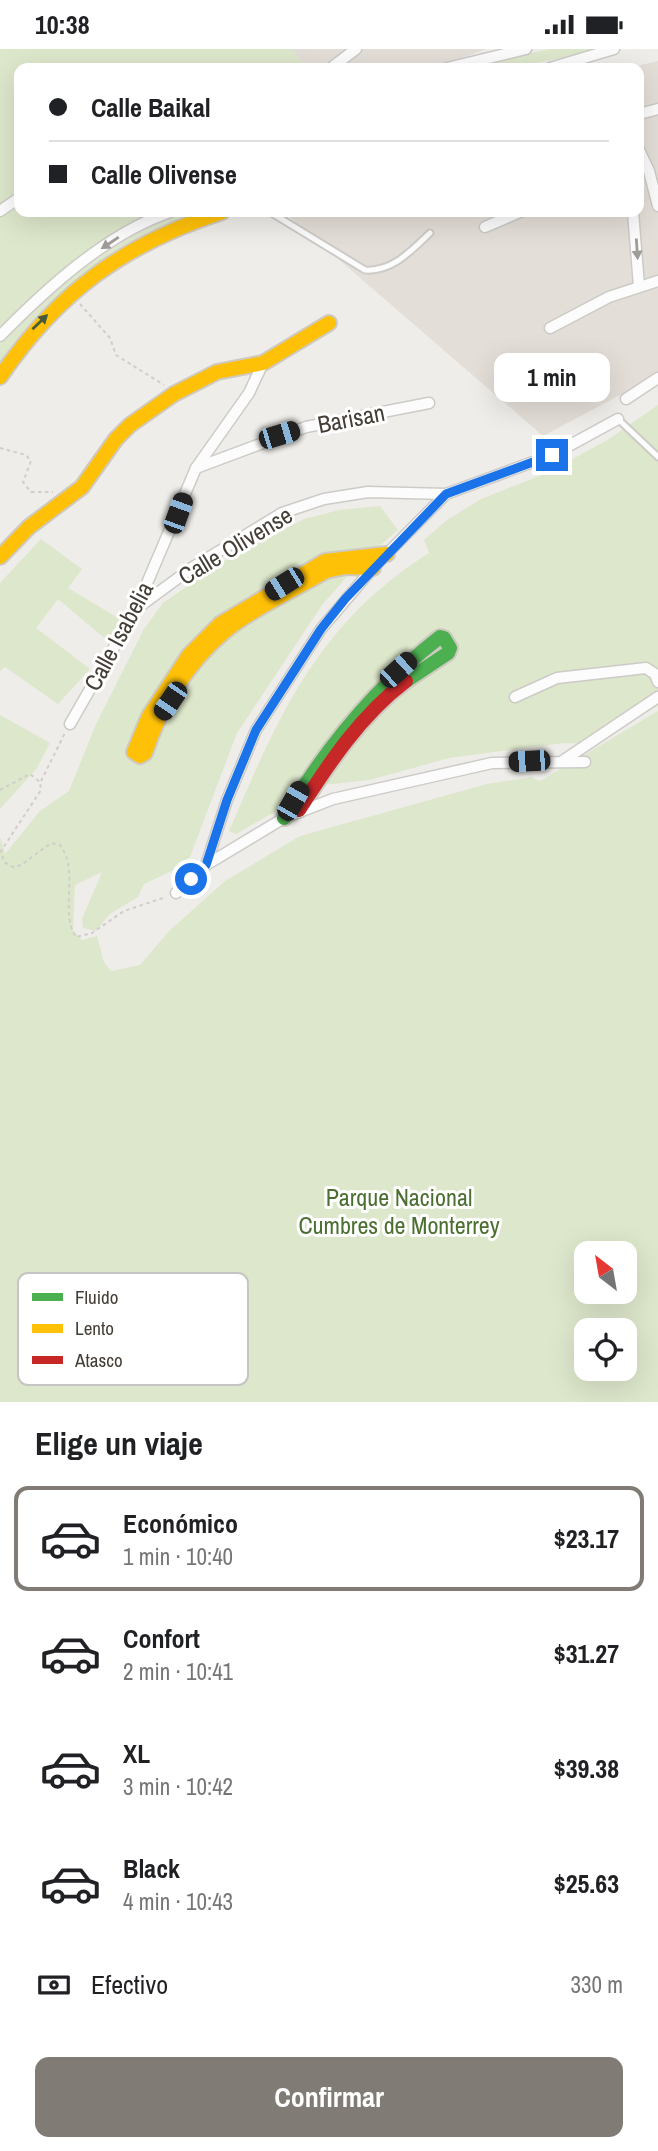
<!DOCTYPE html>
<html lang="es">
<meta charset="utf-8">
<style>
body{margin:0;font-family:"Archivo Narrow",sans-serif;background:#f6f6f6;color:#202124;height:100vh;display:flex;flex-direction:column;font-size:26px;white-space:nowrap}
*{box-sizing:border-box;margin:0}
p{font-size:23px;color:#757577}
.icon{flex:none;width:38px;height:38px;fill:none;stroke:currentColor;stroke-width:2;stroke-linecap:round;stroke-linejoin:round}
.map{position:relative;height:1353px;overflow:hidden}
.drawer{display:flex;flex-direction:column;background:#fff;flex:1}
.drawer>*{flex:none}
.top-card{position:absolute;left:14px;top:14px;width:630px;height:154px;border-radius:14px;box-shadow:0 7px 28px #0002;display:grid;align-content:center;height:154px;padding:0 35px;background:#fff}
.needle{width:46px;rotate:329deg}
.buttons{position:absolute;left:574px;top:1192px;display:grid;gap:14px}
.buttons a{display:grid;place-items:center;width:63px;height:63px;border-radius:14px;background:#fff;box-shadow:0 7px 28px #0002;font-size:35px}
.end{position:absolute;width:32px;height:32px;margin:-16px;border:9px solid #1a73e8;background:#fff;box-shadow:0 0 0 4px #fff}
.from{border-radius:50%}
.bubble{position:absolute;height:49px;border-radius:14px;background:#fff;box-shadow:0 7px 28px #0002;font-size:23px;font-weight:800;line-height:49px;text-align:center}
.car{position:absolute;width:21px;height:42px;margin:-21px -10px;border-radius:9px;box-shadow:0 0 5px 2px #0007;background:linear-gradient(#222 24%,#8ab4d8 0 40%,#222 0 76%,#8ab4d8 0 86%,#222 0)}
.top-card b{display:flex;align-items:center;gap:24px;height:66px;font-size:26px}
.top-card b+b{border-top:2px solid #e0e0e0}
.top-card i{width:18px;height:18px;background:#202124}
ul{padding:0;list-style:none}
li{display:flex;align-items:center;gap:21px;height:105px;margin:0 14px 10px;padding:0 21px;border:4px solid transparent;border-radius:14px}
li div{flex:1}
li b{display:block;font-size:26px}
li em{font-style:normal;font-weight:800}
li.current{border-color:#807b75}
li>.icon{width:63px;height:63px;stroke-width:1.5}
h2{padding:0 35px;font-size:32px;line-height:84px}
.pay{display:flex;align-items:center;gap:18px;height:77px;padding:0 35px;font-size:26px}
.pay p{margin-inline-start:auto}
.button{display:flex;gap:14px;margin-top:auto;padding:14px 35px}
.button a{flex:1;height:80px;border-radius:14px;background:#807b75;color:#fff;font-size:28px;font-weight:800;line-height:80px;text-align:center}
.status{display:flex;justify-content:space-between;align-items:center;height:49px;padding:0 35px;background:#fff;direction:ltr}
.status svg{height:19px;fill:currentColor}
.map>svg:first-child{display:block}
</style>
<div class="status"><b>10:38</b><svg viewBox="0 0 49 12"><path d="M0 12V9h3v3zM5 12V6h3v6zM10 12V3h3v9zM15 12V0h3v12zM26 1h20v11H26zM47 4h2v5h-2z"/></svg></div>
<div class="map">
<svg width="658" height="1353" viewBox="0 0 658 1353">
<rect width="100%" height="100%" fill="#efede9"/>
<g fill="#e3ded7">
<polygon points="291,0 486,0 435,19 308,19"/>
<polygon points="658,12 658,326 543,387 285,164 639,163 639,19 628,19"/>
</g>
<g fill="#dde7cb" fill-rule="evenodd">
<path d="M0,0H291L308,19H19V163H153C95,196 49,235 0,280Z"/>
<path d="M550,0H592C549,14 510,19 465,19Z"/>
<path d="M187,163H201C179,171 156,178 135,190C89,215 27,269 0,314V295C50,242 117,186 187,163Z"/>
<path d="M658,356V657L589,695L564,694L449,709L370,731L322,736L236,785L229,782C279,666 318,574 429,504L424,491L447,471L481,450L549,423L609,390Z"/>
<path d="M380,457L398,481L358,515L322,556L237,684L190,808L178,819L144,835L138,848L110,865L96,882L83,879L82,870L102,823L75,836L73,881L82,891L97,887L104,913L111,922L140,916L169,882L225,832L300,787L487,735L531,728L540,732L658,662V1353H0V788L5,805L40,762L69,742L96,675L144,580L163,554L226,511L304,470L339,461ZM586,1204H625V1242H586ZM586,1281H625V1320H586Z"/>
<polygon points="41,490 82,520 68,539 120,570 108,592 58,550 36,579 90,620 58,655 5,618 0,622 0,534"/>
<polygon points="0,666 50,694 37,719 0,760"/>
</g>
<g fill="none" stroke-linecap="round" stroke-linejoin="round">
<defs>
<g id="lane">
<path d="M270,163L365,221C392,223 411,202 430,184"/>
<polyline points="618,370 658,408"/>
</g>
<g id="street">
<polyline points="331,19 356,0"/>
<polyline points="447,19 526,0"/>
<polyline points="550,19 614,0"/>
<polyline points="639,65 658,60"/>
<polyline points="639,101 649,122 658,157"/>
<polyline points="0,162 19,149"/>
<polyline points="633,163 639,237"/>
<polyline points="485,178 520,163"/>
<polyline points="550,279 609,248 658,232"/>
<path d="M0,287C47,239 106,185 170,163"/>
<polyline points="626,350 658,329"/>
<polyline points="196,419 306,378 429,354"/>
<polyline points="136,560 193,518 282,464 324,450 368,443 446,445 552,406 618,370"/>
<polyline points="515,648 557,629 646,619 655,625 658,633"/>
<polyline points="70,675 136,560 196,419 249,344 263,314"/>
<polyline points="564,711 658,648"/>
<polyline points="206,816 284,769 333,750 492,714 585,713"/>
<polyline points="176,844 206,816 227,751 256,681 321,580 373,519 446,445"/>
</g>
<path id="fast" d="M284,769C326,699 375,638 440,588L444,589L450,599L448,604L406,632"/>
<g id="slow">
<path d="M0,328C58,243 124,195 222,163"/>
<polyline points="0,508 29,478 82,438 116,390 130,376 174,345 217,323 263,314 329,274"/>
<path d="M373,519L345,518L326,522C294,541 252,560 224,583C187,614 160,659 145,704L140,707L134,703L149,667L189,606L220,575L325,512L387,505"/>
</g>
<path id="jam" d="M299,761C329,714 361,666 406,632"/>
</defs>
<use href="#lane" stroke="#cdcbc7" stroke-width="9"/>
<use href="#street" stroke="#cdcbc7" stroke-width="13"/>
<use href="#fast" stroke="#cec9c1" stroke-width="18"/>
<use href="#slow" stroke="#cec9c1" stroke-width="18"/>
<use href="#jam" stroke="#cec9c1" stroke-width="18"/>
<g stroke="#d0cdcb" stroke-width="2" stroke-dasharray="3.5 3.5" stroke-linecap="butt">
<polyline points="80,255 110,289 116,306 164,336"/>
<polyline points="0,399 26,406 31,412 23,433 31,443 53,443"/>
<polyline points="41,732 65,684"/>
<path d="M0,741L30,725L40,733L41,741L1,802L4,813L13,818L21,816L51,794L60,796C80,822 59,863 76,888L92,884L124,862L166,848"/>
</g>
<use href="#lane" stroke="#fdfcfc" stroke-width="5"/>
<use href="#street" stroke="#fdfcfc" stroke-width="10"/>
<use href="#fast" stroke="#4caf50" stroke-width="14"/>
<use href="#slow" stroke="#ffc107" stroke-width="14"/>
<use href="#jam" stroke="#c62828" stroke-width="14"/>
</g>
<defs><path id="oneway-solid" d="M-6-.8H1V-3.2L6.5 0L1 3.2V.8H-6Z" transform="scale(1.75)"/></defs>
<g fill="#a09d99">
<use href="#oneway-solid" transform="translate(110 194) rotate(146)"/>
<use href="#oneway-solid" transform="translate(637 200) rotate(86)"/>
</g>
<use fill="#465a3c" href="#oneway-solid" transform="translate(40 273) rotate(-44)"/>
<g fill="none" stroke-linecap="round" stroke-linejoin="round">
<polyline stroke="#1a73e8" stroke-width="9" points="191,830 206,816 227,751 256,681 321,580 345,550 446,445 552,406"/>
</g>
<g text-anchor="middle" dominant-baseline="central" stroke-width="6" stroke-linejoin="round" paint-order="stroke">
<g font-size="24" fill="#443e36" stroke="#fff">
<text transform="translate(351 369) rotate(-11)">Barisan</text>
<text transform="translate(235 496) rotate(-31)">Calle Olivense</text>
<text transform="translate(118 587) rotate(-62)">Calle Isabelia</text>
</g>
<g font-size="24" fill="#4b6f30" stroke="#fff">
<text x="399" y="1148">Parque Nacional<tspan x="399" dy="28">Cumbres de Monterrey</tspan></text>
</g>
</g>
<rect x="18" y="1224" width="230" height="112" rx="10" fill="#fff" stroke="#c7c5c3" stroke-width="2"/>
<rect x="32" y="1244" width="31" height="8" fill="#4caf50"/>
<rect x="32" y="1275" width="31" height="9" fill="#ffc107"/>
<rect x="32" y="1307" width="31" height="8" fill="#c62828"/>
<g font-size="19" fill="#443e36">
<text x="75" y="1255">Fluido</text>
<text x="75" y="1286">Lento</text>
<text x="75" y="1318">Atasco</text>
</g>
</svg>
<div class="buttons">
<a><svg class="needle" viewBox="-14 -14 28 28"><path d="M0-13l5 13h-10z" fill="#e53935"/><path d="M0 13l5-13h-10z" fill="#757577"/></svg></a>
<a><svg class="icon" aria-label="locate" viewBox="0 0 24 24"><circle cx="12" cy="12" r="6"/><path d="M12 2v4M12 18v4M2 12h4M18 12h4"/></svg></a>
</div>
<i class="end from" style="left:191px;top:830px"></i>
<i class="end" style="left:552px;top:406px"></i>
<div class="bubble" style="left:494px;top:304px;width:116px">1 min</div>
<i class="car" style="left:279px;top:386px;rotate:73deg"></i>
<i class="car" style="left:178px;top:464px;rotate:20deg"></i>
<i class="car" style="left:284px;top:535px;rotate:238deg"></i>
<i class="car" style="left:398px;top:621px;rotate:48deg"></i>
<i class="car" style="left:170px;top:652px;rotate:214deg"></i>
<i class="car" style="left:529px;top:712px;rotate:267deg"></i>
<i class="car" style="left:293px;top:752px;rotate:30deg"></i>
<div class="top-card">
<b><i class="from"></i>Calle Baikal</b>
<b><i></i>Calle Olivense</b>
</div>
</div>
<section class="drawer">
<h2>Elige un viaje</h2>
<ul>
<li class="current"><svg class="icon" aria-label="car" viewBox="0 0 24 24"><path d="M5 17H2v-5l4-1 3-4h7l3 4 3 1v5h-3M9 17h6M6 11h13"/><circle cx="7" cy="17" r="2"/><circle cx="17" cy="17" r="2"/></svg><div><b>Económico</b><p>1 min · 10:40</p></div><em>$23.17</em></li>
<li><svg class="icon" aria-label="car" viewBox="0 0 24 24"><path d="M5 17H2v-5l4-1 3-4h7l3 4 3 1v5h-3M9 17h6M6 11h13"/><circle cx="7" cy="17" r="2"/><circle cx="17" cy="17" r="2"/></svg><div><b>Confort</b><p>2 min · 10:41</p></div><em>$31.27</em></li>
<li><svg class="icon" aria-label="car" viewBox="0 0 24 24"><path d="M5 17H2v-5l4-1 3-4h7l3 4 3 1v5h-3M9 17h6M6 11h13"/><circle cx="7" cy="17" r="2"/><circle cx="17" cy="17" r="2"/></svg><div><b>XL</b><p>3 min · 10:42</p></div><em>$39.38</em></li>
<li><svg class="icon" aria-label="car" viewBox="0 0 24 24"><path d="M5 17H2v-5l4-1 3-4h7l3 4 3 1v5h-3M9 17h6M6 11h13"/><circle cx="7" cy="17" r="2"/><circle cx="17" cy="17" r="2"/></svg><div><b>Black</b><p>4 min · 10:43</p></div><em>$25.63</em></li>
</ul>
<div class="pay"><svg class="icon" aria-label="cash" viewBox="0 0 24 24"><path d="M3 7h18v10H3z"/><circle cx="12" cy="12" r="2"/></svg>Efectivo<p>330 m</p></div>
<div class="button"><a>Confirmar</a></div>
</section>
